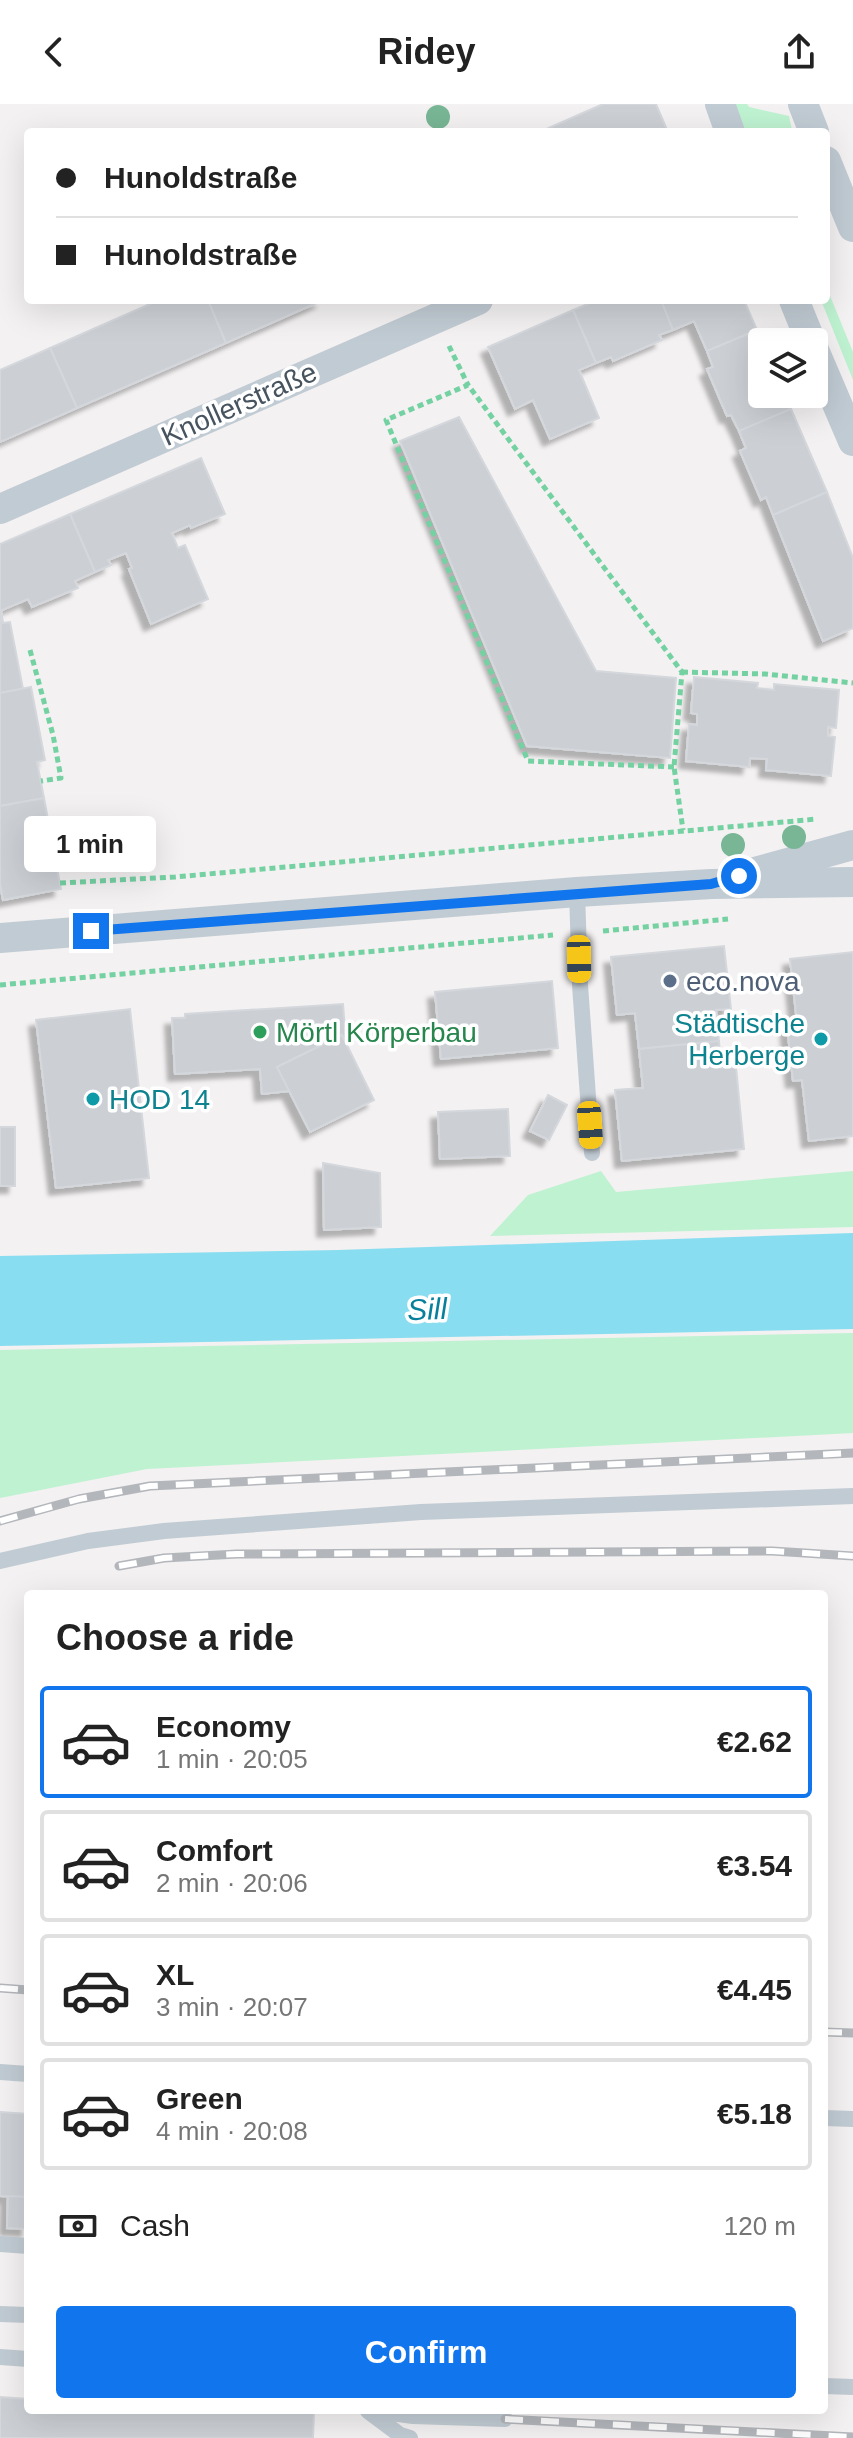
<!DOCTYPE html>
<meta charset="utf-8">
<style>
body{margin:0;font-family:Helvetica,sans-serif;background:#f6f6f6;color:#222;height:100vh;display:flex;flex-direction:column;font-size:30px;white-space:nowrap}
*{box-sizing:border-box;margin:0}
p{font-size:26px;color:#767676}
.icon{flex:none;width:44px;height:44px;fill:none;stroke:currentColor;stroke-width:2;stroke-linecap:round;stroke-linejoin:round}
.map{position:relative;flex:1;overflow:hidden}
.sheet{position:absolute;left:24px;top:1486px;width:804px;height:824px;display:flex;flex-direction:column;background:#fff;border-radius:8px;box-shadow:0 8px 32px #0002}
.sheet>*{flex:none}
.guide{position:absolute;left:24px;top:24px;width:806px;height:176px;border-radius:8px;box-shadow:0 8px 32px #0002;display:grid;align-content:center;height:176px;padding:0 32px;background:#fff}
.fabs{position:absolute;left:748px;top:224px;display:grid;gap:16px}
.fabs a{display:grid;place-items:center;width:80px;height:80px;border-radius:8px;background:#fff;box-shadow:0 8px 32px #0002;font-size:40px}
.end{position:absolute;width:36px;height:36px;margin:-18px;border:10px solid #1175ed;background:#fff;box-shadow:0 0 0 4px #fff}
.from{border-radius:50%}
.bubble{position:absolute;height:56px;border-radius:8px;background:#fff;box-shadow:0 8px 32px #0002;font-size:26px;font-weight:700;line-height:56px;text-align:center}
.car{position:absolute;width:24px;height:48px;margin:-24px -12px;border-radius:10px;box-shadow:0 0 6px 2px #0007;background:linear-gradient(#f5c518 24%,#345 0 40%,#f5c518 0 76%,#345 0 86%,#f5c518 0)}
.guide b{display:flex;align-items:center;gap:28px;height:76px;font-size:30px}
.guide b+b{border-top:2px solid #e0e0e0}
.guide i{width:20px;height:20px;background:#222}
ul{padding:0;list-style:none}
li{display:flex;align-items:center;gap:24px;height:112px;margin:0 16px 12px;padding:0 16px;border:4px solid #e0e0e0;border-radius:8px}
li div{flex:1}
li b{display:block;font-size:30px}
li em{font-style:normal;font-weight:700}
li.active{border-color:#1175ed}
li>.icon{width:72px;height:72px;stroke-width:1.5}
h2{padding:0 32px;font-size:36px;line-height:96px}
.pay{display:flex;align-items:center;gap:20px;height:88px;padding:0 32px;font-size:30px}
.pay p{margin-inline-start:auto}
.button{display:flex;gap:16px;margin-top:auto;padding:16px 32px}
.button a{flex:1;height:92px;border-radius:8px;background:#1175ed;color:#fff;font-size:32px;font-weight:700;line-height:92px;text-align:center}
header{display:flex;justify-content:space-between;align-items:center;height:104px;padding:0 32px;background:#fff;font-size:36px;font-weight:700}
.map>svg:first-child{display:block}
</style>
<header><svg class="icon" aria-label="back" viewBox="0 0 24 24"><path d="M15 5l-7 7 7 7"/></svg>Ridey<svg class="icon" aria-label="share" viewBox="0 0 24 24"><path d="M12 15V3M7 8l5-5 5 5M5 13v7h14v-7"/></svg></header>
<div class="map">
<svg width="853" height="2334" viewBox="0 0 853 2334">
<defs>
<filter id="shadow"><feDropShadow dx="-7" dy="7" stdDeviation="2" flood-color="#0004"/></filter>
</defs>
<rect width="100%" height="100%" fill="#f3f1f1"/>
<g fill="#bef2d1">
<polygon points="735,0 747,0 749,3 789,12 792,26 748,28 745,26"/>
<polygon points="826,182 853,248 853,276 821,196 826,196"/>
<polygon points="601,1067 616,1088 853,1067 853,1123 490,1132 528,1091"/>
<polygon points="853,1229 853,1329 147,1365 0,1394 0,1246"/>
</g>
<polygon fill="#89ddf0" points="853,1129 853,1225 0,1242 0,1152 338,1146"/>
<g fill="#ccd0d5" stroke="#d4d7dc" stroke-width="2" filter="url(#shadow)">
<polygon points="603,0 656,0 668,28 540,28"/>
<polygon points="159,196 208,196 226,239 77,304 50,244"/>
<polygon points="208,196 323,196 226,239"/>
<polygon points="597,196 661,196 673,226 659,231 662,236 613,257 611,253 596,259 573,206"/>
<polygon points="661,196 744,196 757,226 707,247 694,217 673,226"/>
<polygon points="573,206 596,259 579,266 599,314 550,335 533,296 515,305 488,243"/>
<polygon points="757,226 762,238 762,290 784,290 791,305 739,327 731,311 727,312 707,265 713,263 707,247"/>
<polygon points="50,244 77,304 0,338 0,266"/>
<polygon points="791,305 827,388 773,411 766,393 761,396 740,347 746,344 739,327"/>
<polygon points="459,313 596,567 676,574 670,654 527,642 400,337"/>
<polygon points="201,354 225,410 191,424 190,421 172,429 178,444 185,441 208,495 151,520 129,465 132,464 126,449 108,456 111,461 95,468 70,410"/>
<polygon points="827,388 853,454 853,524 823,537 773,411"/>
<polygon points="70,410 95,468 75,477 78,484 32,503 28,495 0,507 0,440"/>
<polygon points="1,506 3,519 10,518 23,585 0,589"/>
<polygon points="694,573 758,579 757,584 774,586 774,580 839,586 836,624 828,623 828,632 835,633 831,672 766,666 767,655 750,654 749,663 686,657 689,620 697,621 697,610 691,609"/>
<polygon points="31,583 45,656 37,658 44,694 0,702 0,589"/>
<polygon points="44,694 61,785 3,796 0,780 0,702"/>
<polygon points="724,842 731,905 716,906 719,937 639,945 635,909 617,911 611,853"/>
<polygon points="853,848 853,1032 809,1037 802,976 793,977 790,950 787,920 797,919 790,855"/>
<polygon points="552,877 558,944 441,955 435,888"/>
<polygon points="343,900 346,939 342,931 277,963 290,987 262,990 260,965 175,970 172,914 185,914 185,910"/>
<polygon points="130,905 149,1074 56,1084 36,916"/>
<polygon points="342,931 374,996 310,1028 277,963"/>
<polygon points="719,937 721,964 736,963 744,1045 622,1057 615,986 643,984 639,945"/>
<polygon points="548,991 567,1001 549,1036 530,1027"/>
<polygon points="508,1005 510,1052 440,1055 438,1008"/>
<rect x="0" y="1023" width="15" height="59"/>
<polygon points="323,1059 380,1069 381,1123 324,1126"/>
<polygon points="0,2008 28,2010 28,2093 0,2092"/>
<polygon points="8,2092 28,2093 28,2125 7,2124"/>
<polygon points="0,2293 28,2295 28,2306 314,2307 313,2334 0,2334"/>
</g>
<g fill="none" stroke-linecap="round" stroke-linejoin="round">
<g stroke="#74d1a2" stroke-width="5" stroke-dasharray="6 4" stroke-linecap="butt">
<polyline points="449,242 468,281"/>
<polyline points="30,546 53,631 61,674 41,677"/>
<polyline points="682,568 765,570 853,579"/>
<polyline points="674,663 528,657 386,316 468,281 682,568 674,663 683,726"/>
<polyline points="60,779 175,773 817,715"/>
<polyline points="603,827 728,815"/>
<polyline points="0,881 553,831"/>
</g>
<g stroke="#c1cbd3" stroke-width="16">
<polyline points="577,788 580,881 592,1049"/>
<polyline points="0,1457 88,1437 164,1427 421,1408 853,1392"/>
<polyline points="0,1968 28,1970"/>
<polyline points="824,2014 853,2015"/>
<polyline points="0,2140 28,2142"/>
<polyline points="0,2210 28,2211"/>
<polyline points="0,2253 28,2255"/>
<polyline points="824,2282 853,2283"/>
<polyline points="369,2306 413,2312 505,2315"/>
<polyline points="368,2307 400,2331 410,2334"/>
</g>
<g stroke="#c1cbd3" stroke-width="30">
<polyline points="720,0 730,28"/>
<polyline points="803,0 814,28"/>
<polyline points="826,57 853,123"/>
<polyline points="794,196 811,238"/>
<polyline points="814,246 853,337"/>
<polyline points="0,405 478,196"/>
<polyline points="755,768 853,741"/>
<polyline points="0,834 577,788 711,780 853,778"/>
</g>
<defs>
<g id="rail">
<polyline points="0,1417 79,1395 150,1382 853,1349"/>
<polyline points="119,1462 164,1454 237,1450 772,1447 853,1452"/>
<polyline points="0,1884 28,1886"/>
<polyline points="824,1928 853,1929"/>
<polyline points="505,2315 853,2333"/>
</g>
</defs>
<use href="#rail" stroke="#b3b6bb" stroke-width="9"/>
<use href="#rail" stroke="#fff" stroke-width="6" stroke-dasharray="18" stroke-linecap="butt"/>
</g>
<g fill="#78b695">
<circle cx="438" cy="13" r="12"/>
<circle cx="794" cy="733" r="12"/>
<circle cx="733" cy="741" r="12"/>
</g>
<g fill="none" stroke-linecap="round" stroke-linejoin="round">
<polyline stroke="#1175ed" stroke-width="10" points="91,827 711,780 739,772"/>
</g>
<circle fill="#5c6f8a" stroke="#fff" stroke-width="3" cx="670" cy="877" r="8"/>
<circle fill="#2e9e5b" stroke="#fff" stroke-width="3" cx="260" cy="928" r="8"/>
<g fill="#0f9aa8" stroke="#fff" stroke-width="3">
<circle cx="821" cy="935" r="8"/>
<circle cx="93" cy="995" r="8"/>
</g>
<g text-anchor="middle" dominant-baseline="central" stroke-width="7" stroke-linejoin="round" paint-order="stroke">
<g font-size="28" fill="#47545f" stroke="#fff">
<text transform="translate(239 300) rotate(-24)">Knollerstraße</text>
</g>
<g font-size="28" fill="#4e5e75" stroke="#fff" text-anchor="start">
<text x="686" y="877">eco.nova</text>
</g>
<g font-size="28" fill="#0d838f" stroke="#fff" text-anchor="end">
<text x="805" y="919">Städtische<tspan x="805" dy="32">Herberge</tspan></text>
<text x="109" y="995" text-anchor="start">HOD 14</text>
</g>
<g font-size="28" fill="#27864d" stroke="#fff" text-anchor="start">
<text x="276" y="928">Mörtl Körperbau</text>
</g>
<g font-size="30" font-style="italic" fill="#08809c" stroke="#fff">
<text transform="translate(427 1205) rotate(-2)">Sill</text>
</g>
</g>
</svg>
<div class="fabs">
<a><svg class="icon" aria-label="layers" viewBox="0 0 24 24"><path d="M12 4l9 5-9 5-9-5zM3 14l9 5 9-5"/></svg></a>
</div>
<i class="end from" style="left:739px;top:772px"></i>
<i class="end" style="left:91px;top:827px"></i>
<div class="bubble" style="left:24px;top:712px;width:132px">1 min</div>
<i class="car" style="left:579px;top:855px;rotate:179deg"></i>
<i class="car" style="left:590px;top:1021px;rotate:176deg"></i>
<div class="guide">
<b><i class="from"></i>Hunoldstraße</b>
<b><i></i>Hunoldstraße</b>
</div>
<section class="sheet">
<h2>Choose a ride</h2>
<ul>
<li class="active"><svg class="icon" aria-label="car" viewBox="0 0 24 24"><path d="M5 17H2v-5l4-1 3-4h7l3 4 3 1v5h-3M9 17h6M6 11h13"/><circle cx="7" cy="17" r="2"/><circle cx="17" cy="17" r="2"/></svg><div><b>Economy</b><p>1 min · 20:05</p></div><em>€2.62</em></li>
<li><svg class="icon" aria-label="car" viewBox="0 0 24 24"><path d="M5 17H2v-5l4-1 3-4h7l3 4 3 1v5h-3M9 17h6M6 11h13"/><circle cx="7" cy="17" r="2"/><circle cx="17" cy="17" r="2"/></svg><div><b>Comfort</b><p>2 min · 20:06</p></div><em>€3.54</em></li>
<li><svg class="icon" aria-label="car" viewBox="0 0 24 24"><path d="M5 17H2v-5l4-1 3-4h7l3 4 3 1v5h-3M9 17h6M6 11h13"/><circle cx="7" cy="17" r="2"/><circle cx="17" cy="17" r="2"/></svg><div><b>XL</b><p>3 min · 20:07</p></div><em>€4.45</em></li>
<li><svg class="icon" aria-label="car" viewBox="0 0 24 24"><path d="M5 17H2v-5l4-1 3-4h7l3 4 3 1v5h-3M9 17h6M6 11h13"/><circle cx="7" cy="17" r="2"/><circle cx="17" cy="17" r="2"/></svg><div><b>Green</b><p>4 min · 20:08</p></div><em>€5.18</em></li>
</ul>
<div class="pay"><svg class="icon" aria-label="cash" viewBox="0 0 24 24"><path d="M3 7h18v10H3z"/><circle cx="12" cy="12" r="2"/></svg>Cash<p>120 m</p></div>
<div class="button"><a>Confirm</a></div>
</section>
</div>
